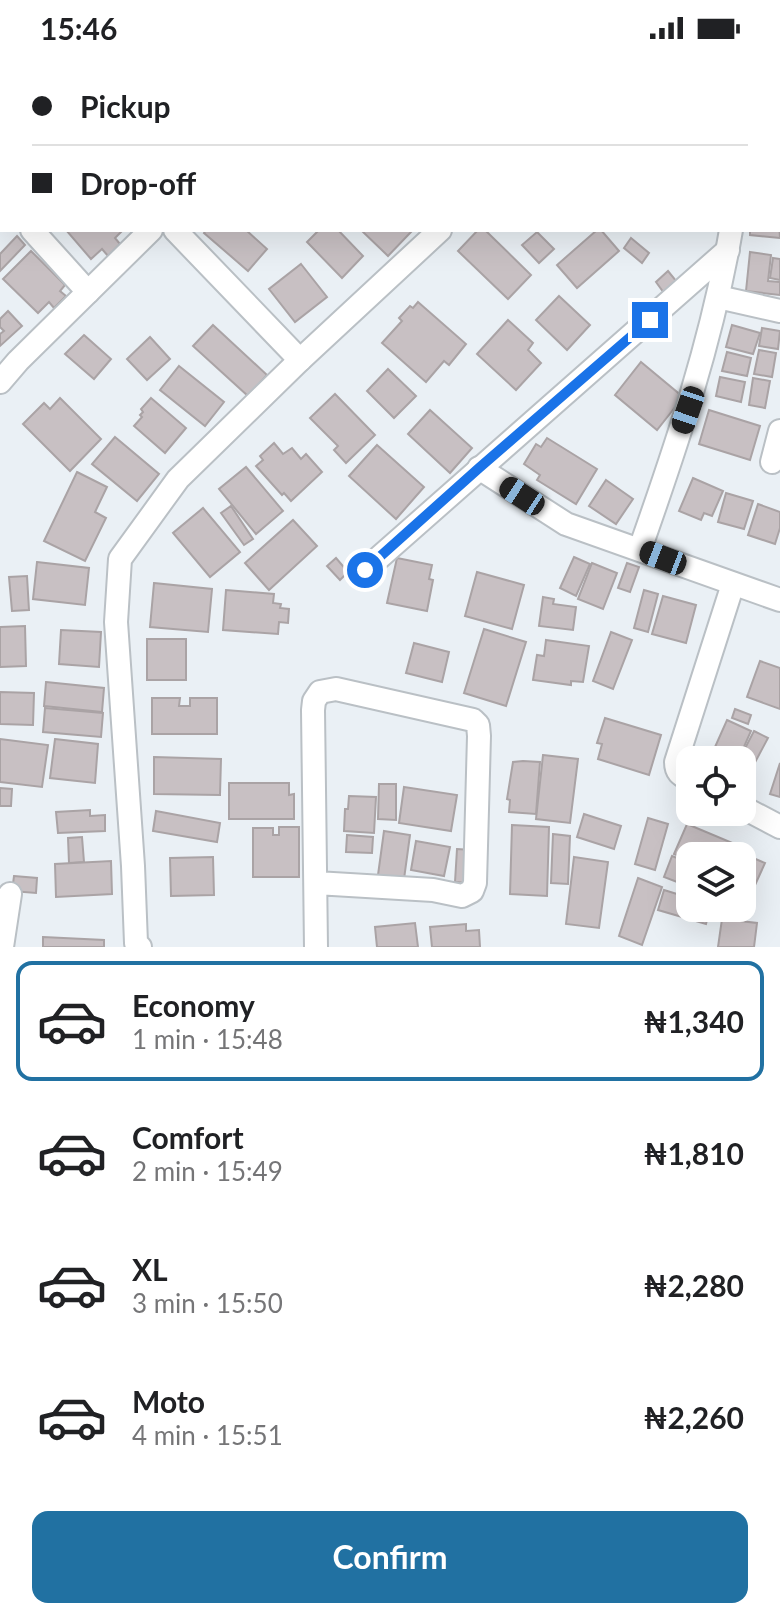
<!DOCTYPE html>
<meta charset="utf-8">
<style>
body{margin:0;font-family:Lato,sans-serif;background:#f6f6f6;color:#202124;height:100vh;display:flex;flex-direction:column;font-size:30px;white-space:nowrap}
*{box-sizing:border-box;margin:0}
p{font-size:26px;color:#757577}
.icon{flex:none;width:44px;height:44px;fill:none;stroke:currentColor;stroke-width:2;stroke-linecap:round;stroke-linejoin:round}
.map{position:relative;height:891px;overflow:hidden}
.drawer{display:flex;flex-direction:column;background:#fff;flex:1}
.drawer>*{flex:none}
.guide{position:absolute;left:0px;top:0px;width:780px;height:176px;box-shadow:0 8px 32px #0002;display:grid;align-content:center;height:176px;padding:0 32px;background:#fff}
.controls{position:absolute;left:676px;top:690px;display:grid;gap:16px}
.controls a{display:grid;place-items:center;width:80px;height:80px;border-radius:16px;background:#fff;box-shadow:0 8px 32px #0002;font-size:40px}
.end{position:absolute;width:36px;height:36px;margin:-18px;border:10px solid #1a73e8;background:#fff;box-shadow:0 0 0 4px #fff}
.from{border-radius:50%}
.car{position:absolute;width:24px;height:48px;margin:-24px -12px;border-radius:10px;box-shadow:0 0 6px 2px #0007;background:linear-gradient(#222 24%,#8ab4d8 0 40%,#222 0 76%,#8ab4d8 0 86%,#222 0)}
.guide b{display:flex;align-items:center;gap:28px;height:76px;font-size:30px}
.guide b+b{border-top:2px solid #e0e0e0}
.guide i{width:20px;height:20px;background:#202124}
ul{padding:14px 0 0;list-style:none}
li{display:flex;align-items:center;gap:24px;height:120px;margin:0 16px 12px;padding:0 16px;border:4px solid transparent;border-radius:16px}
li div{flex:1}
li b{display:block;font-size:30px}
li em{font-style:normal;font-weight:700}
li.current{border-color:#2171a2}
li>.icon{width:72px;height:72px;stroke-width:1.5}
.button{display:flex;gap:16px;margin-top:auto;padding:16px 32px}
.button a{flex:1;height:92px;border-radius:16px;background:#2171a2;color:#fff;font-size:32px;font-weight:700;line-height:92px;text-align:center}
.status{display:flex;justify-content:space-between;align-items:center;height:56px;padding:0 40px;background:#fff;direction:ltr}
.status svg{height:22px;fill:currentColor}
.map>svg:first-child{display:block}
</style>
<div class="status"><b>15:46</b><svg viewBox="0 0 49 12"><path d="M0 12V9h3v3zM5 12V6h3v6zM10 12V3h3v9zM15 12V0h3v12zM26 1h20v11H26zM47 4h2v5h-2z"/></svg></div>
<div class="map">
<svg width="780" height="891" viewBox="0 0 780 891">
<rect width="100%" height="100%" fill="#eaf0f5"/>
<g fill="#c8c0c3" stroke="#aaa3a5" stroke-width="2">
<polygon points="778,148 780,182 750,179 750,174 778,174"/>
<polygon points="66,174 123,174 115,182 120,188 108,200 102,193 91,203"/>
<polygon points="206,174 246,174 267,193 248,215 204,177"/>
<polygon points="319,174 338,174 363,200 342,222 307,186"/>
<polygon points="361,174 409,174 411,176 388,200"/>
<polygon points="478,174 485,174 531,219 508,243 458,195"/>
<polygon points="597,174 601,174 619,195 577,232 557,209"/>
<polygon points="537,176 554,193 539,207 522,189"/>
<polygon points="17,180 25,189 0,215 0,198"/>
<polygon points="631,182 649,197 642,207 624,192"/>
<polygon points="31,195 65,229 60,235 66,240 54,252 49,246 38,257 3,223"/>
<polygon points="750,196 771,199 768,225 780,226 780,239 746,235"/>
<polygon points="773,202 780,203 780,224 770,222"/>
<polygon points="301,208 327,241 295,266 269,233"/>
<polygon points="668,215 677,226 664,237 656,226"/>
<polygon points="559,240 590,269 567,294 536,264"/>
<polygon points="418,246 466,288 449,309 444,305 426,326 382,287 402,265 399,262 410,250 413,252"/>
<polygon points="8,255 22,270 0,290 0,278 4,275 0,271 0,263"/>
<polygon points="508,264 533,287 528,294 541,307 516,334 477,298"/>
<polygon points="213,269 267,319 248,340 193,290"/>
<polygon points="732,269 760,277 753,298 726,291"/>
<polygon points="762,272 780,275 778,293 759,290"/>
<polygon points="84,279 111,303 94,323 65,298"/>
<polygon points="150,281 170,303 147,324 127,303"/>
<polygon points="759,294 776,297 772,321 754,318"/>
<polygon points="727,296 751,302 747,320 722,315"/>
<polygon points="641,306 683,341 657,374 615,339"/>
<polygon points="179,310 224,346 205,370 160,334"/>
<polygon points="388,313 416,340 394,362 367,335"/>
<polygon points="720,321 745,326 741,346 716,340"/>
<polygon points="753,322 770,325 765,352 749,349"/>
<polygon points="335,338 375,379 346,407 334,394 338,390 310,362"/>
<polygon points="60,342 101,383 70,415 23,368 44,347 50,353"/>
<polygon points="151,342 186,372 165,397 134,370 142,361 140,359 143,356 141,353"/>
<polygon points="430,354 472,392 450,417 408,378"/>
<polygon points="709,354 760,370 750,404 699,388"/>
<polygon points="115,381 159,418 137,445 92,408"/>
<polygon points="547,382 597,413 576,448 537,424 540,419 524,408 536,388 541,391"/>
<polygon points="274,387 283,398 292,392 301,403 306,398 322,416 291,445 284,437 282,439 256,410 263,404 260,400"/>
<polygon points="377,389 424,431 396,463 349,420"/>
<polygon points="246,411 283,455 256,478 219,433"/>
<polygon points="77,416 107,431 95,456 106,462 85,505 44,485"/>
<polygon points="693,422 723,435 712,460 704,457 701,464 679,455"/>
<polygon points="606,424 633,443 616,468 589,450"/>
<polygon points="726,437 753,445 744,473 718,466"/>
<polygon points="758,448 780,456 780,472 775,488 748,479"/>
<polygon points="231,450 253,483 244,489 221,457"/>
<polygon points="203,452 240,496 210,521 173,477"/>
<polygon points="293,464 317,490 269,534 245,507"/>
<polygon points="574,501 590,508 576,540 560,532"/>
<polygon points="336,502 348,516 340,524 327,510"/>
<polygon points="397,502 432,509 429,523 433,524 427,555 387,547"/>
<polygon points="37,506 89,512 85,549 33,543"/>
<polygon points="592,507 617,517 603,553 578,543"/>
<polygon points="627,507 639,511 630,536 618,532"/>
<polygon points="477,516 524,529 512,573 465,560"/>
<polygon points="27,520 29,554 12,555 9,521"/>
<polygon points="154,527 212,533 208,576 150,571"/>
<polygon points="226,534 274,538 273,547 281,548 280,552 289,553 288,567 279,566 278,578 223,574"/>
<polygon points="644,534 658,538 648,576 634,572"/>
<polygon points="663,540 696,549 686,587 652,578"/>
<polygon points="543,541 554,543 553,548 576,551 573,574 539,570"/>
<polygon points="25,570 26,610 0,611 0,571"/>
<polygon points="484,573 526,586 506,650 464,637"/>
<polygon points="61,574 101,576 99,611 59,608"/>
<polygon points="611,576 632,584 613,633 593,625"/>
<rect x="147" y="583" width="39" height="41"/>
<polygon points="546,584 589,590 583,626 571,625 571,629 533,624 537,599 544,600"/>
<polygon points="414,587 449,596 442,626 406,617"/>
<polygon points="760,605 780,612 780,653 747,641"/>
<polygon points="46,626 104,632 102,656 44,650"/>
<polygon points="0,636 34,637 33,669 0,668"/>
<polygon points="152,642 180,642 179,650 190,650 190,642 217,642 217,678 152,678"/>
<polygon points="45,652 103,657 101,681 43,676"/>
<polygon points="735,653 751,659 748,668 732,662"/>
<polygon points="605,662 661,679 649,719 598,703 602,688 597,687"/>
<polygon points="727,664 751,675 739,702 715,691"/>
<polygon points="754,675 768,682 752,712 739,704"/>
<polygon points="0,683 48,689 42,731 0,726"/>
<polygon points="55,683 98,688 95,727 50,722"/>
<polygon points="543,699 578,703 570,767 536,763"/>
<polygon points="154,701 221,703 220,739 154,738"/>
<polygon points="523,705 540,706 536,758 509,756 510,744 507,743 513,706"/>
<polygon points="780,707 780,741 770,738"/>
<polygon points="229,727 289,727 289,739 294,738 294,763 229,763"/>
<polygon points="379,728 396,728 396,764 378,763"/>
<polygon points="404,731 457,739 451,775 399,767"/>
<polygon points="0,732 12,733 11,750 0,750"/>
<polygon points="349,740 376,741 374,777 344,775 345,753 348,753"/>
<polygon points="90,754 90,760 105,759 105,775 58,777 56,756"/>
<polygon points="156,755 220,767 217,786 153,775"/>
<polygon points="584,758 621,770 614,793 577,781"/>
<polygon points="648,762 668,768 655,814 635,808"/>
<polygon points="687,768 742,791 738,800 690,800 690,805 674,798"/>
<polygon points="512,769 549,771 547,840 510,838"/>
<polygon points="279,771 299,771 299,821 253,821 253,772 273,772 273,779 279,779"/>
<polygon points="384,775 410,779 404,823 378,819"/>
<polygon points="553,778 570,780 568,828 551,827"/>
<polygon points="347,779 373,781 372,797 346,796"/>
<polygon points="82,781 84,806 69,807 68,782"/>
<polygon points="416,785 450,791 444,820 411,814"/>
<polygon points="457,793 471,794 469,827 455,826"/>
<polygon points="744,798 765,807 746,849 742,847"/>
<polygon points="672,800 690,807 690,831 664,821"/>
<polygon points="213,801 214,839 171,840 170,802"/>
<polygon points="574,801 608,806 599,872 566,868"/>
<polygon points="111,805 112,838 56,841 55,808"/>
<polygon points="14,820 37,822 36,837 12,835"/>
<polygon points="638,822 662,831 642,889 619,880"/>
<polygon points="664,834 690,842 690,852 710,852 706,868 658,854"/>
<polygon points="722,863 757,867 754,891 718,891"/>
<polygon points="415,867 418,891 377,891 375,871"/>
<polygon points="466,868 466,875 479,874 480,891 432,891 430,871"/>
<polygon points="43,881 104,884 104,891 43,891"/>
</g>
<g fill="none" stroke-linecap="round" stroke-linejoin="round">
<defs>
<g id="minor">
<polyline points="294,0 294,2"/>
<polyline points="778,4 778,26"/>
<polyline points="0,140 2,142"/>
<polyline points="32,174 88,236"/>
<polyline points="175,174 300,304"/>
<polyline points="718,241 780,255"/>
<polyline points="0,326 18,305 151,174"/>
<polyline points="772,406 780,375"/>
<polyline points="479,412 566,468 780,544"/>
<path d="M640,493C677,388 712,284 731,174"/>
<polyline points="365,514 728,194"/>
<path d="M690,724C681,719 676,717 676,706L733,528"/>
<polyline points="742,751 780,771"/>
<polyline points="316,827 433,834 462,840 472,835 475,827 479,680 478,669 473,664 336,633 320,636 314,645 313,654 316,891"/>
<polyline points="2,891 10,838"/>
<polyline points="140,891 136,887 133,810 116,566 120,503 178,423 300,304 440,174"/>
</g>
</defs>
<use href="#minor" stroke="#bac0c5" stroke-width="26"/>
<use href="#minor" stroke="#fff" stroke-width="22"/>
</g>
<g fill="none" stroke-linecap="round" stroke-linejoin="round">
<polyline stroke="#1a73e8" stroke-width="10" points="365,514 479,412 650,264"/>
</g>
</svg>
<div class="controls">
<a><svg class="icon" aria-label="locate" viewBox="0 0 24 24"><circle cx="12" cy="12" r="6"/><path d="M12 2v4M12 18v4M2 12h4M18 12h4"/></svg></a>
<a><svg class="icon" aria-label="layers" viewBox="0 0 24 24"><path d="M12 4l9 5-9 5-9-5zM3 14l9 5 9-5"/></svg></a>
</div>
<i class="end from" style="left:365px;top:514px"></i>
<i class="end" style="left:650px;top:264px"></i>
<i class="car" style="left:688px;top:354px;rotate:199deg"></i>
<i class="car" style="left:522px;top:440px;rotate:303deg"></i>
<i class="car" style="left:663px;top:502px;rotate:291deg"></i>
<div class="guide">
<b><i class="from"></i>Pickup</b>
<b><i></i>Drop-off</b>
</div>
</div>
<section class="drawer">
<ul>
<li class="current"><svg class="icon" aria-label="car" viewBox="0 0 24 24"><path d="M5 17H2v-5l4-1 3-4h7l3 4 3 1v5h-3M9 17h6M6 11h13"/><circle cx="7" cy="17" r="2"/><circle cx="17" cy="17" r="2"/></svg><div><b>Economy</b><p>1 min · 15:48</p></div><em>₦1,340</em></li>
<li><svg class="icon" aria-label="car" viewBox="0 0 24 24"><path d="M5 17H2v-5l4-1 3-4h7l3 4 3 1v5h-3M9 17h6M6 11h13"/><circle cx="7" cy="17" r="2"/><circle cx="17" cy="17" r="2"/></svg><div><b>Comfort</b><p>2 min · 15:49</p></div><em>₦1,810</em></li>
<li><svg class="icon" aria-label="car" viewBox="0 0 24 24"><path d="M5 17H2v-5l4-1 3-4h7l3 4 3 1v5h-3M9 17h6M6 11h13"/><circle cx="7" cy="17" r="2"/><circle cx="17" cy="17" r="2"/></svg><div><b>XL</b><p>3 min · 15:50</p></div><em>₦2,280</em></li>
<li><svg class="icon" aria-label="car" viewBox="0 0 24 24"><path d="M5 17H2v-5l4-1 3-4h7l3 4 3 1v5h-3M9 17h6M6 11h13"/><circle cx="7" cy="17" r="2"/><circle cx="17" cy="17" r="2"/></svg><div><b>Moto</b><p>4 min · 15:51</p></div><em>₦2,260</em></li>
</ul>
<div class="button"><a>Confirm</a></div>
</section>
